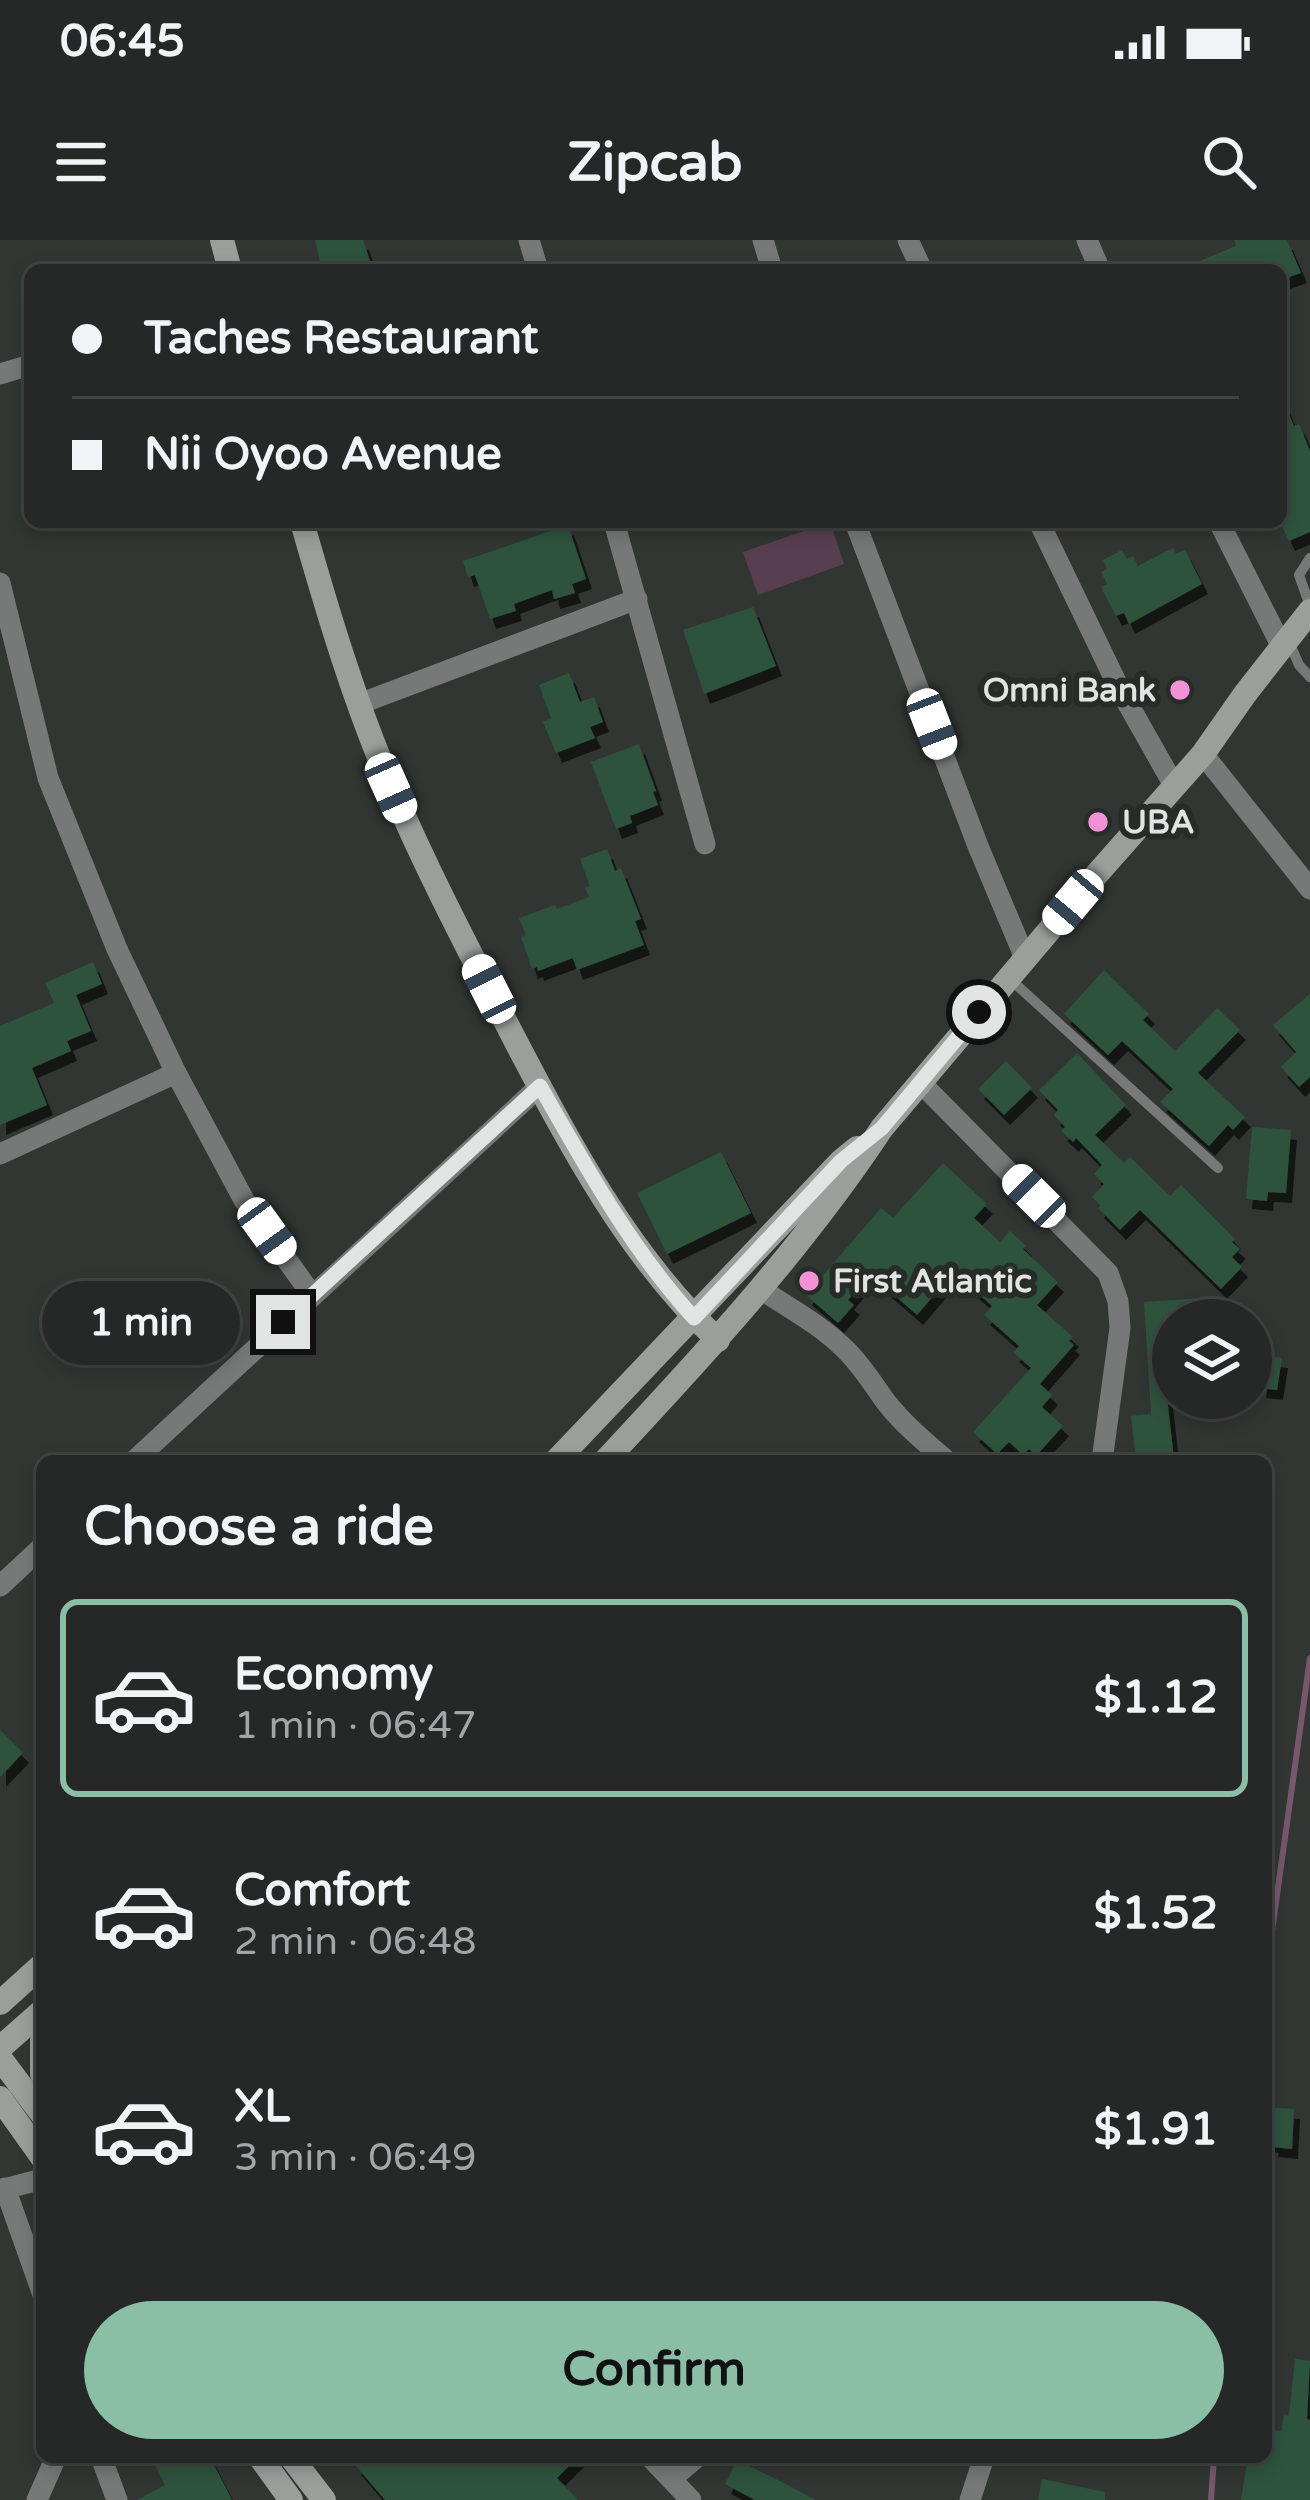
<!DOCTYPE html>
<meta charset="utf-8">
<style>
body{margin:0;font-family:"Varela Round",sans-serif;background:#2d302e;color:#f1f3f6;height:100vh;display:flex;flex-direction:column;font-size:45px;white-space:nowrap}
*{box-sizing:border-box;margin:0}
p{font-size:39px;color:#a3a6a7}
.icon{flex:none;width:66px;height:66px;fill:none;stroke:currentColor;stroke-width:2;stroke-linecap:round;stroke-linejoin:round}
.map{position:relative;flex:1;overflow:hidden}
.side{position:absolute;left:36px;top:1215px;width:1236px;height:1008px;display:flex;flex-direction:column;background:#252826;border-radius:18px;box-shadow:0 6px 18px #0003,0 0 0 3px #424443}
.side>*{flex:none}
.banner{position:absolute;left:24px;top:24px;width:1263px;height:264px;border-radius:18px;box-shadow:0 6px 18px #0003,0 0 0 3px #424443;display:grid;align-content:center;height:264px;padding:0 48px;background:#252826}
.fabs{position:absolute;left:1152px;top:1059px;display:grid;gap:24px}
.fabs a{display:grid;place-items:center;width:120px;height:120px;border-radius:50%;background:#252826;box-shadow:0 6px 18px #0003,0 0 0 3px #424443;font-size:60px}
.end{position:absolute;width:54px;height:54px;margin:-27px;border:15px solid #e1e4e2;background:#111;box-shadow:0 0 0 6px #111}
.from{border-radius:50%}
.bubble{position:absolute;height:84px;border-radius:42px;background:#252826;box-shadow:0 6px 18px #0003,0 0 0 3px #424443;font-size:39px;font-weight:700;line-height:84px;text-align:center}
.car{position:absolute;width:36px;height:72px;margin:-36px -18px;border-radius:15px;box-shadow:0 0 9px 3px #0007;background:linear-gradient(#fff 24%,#345 0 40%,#fff 0 76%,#345 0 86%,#fff 0)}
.banner b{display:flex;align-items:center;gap:42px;height:114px;font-size:45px}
.banner b+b{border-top:3px solid #424443}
.banner i{width:30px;height:30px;background:#f1f3f6}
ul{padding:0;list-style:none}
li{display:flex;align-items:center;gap:36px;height:198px;margin:0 24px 18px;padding:0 24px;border:6px solid transparent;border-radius:18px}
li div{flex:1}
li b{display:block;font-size:45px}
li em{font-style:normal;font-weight:700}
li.on{border-color:#8abfa5}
li>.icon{width:108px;height:108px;stroke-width:1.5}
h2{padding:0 48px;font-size:54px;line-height:144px}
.action{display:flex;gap:24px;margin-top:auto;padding:24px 48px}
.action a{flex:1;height:138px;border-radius:72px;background:#8abfa5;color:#111;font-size:48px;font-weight:700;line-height:138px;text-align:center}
.status{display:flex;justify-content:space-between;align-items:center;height:84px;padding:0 60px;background:#252826;direction:ltr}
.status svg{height:33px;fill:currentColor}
header{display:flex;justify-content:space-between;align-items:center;height:156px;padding:0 48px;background:#252826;font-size:54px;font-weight:700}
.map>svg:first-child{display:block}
</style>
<div class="status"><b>06:45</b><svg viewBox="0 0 49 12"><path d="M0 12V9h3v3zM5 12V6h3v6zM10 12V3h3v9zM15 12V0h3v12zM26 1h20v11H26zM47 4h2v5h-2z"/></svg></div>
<header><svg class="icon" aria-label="menu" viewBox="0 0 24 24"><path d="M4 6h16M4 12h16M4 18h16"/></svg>Zipcab<svg class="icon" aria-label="search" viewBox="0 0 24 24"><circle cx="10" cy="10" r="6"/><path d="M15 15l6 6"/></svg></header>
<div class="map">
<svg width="1310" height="2260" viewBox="0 0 1310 2260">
<defs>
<filter id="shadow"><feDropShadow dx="6" dy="10" stdDeviation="0" flood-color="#0009"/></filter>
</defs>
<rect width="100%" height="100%" fill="#313633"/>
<polygon fill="#583f50" points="830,282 844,324 758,355 743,312"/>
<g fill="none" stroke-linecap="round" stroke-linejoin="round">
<g stroke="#78576d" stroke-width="6">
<polyline points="1266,1734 1310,1418"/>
<polyline points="1211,2260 1214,2217"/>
</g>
</g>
<g fill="#2f523d" filter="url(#shadow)">
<polygon points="315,0 363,0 373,30 322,30"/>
<polygon points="1234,0 1287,0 1301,33 1281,40 1281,30 1178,30 1236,6"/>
<polygon points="1281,157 1294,186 1299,184 1310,211 1310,292 1289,301 1281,284"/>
<polygon points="568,285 586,339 572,344 575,353 554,359 552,350 514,364 516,371 490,379 475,335 468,337 463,321"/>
<polygon points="1173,308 1176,314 1185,310 1202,344 1129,384 1124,373 1116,376 1101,347 1107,344 1101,332 1107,329 1103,320 1122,310 1127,319 1133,316 1138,326"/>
<polygon points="753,367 776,426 704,454 683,390"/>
<polygon points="569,433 580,462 594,457 603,482 590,487 595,498 556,513 543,482 551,478 539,445"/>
<polygon points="639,504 656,551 653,552 658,565 630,576 632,583 616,589 591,522"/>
<polygon points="607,609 615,631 621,628 641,679 635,681 644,705 577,730 573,718 538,731 537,727 532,729 521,697 526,695 519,678 555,665 557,669 589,657 585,648 590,646 580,619"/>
<polygon points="93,722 102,744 76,755 91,791 67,801 71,811 32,828 47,865 0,885 0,786 54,763 45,743"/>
<polygon points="1104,730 1149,774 1143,780 1175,811 1217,768 1240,790 1198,833 1245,877 1233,890 1228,885 1209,906 1160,862 1173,849 1122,801 1108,815 1064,774"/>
<polygon points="1310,754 1310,837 1299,847 1281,827 1296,812 1273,785"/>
<polygon points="1077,813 1126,865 1095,895 1124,923 1130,917 1170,956 1181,945 1235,999 1232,1002 1240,1009 1232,1017 1242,1027 1221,1049 1140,970 1120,990 1098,968 1100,965 1092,957 1104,944 1094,934 1102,925 1076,898 1073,902 1061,891 1065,887 1054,875 1058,870 1039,850"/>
<polygon points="1006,821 1032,848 1004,875 978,849"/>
<polygon points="1252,887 1291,890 1286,953 1268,952 1267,961 1246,959"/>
<polygon points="721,912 751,973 667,1014 637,953"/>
<polygon points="943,923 987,964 974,978 1000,1002 1010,991 1026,1006 1023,1009 1058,1042 1037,1065 1073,1097 1069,1101 1074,1105 1040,1144 1052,1155 1042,1167 1063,1186 1036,1216 1029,1209 1023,1215 1009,1202 997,1214 973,1192 1031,1128 1013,1112 1019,1106 984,1075 992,1066 954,1032 917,1075 870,1034 848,1060 854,1065 838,1083 806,1055 881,968 893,978"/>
<polygon points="1219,1057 1221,1080 1173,1080 1173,1157 1167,1157 1174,1219 1136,1221 1131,1176 1151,1174 1144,1062"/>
<polygon points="1265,1116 1282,1118 1277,1150 1260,1148"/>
<polygon points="0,1490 23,1513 0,1537"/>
<polygon points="1266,1867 1294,1869 1292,1909 1272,1907 1273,1903 1266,1902"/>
<polygon points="1295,2119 1310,2121 1307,2179 1310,2180 1310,2260 1241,2260 1248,2217 1266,2217 1266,2189 1281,2191 1284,2175 1289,2176"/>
<polygon points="151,2217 210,2217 232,2260 137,2260 165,2245"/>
<polygon points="364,2217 534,2217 541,2224 548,2217 578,2217 557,2238 578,2260 385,2260 355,2225"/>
<polygon points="737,2220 780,2241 816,2260 755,2260 725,2244"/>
<polygon points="1042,2239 1105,2252 1105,2260 1038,2260"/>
</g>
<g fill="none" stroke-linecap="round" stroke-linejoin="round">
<g stroke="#767977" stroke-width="10">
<polyline points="1310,318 1299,335 1310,366"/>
<polyline points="1290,404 1299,425 1310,437"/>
<polyline points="1011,740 1218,928"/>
</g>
<g stroke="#767977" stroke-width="21">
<polyline points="529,0 538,30"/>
<polyline points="763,0 772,30"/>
<polyline points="908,0 922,30"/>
<polyline points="1087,0 1100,30"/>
<polyline points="0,134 30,125"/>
<polyline points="614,282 705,604"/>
<polyline points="855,282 978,606 1025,718"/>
<polyline points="1039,282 1119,448 1175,547"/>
<polyline points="1219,282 1283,409"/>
<polyline points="0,343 48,538 117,709 176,833 244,960 312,1055"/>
<polyline points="359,464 637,359"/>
<polyline points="1203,514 1310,649"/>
<polyline points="920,842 1108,1033 1118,1061 1120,1088 1102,1221"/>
<polyline points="0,914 176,833"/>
<path d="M762,1050C791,1069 821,1085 846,1110C862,1126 873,1144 886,1162C903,1184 926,1203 947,1221"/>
<polyline points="134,1221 540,846"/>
<polyline points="0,1346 42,1307"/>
<polyline points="5,1948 42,2052"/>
<polyline points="0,1950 42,1939"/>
<polyline points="101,2217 117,2260"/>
<polyline points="650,2217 691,2260"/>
<polyline points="671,2239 697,2217"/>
<polyline points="37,2260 56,2217"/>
<polyline points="970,2260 984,2217"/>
</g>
<g stroke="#9b9f9c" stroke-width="24">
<polyline points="222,0 230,30"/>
<path d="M302,282C328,373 355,464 393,551C429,635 472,716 514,798C570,905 629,1017 718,1100"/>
<polyline points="556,1221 841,921 857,908"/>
<path d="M605,1221C704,1115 802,1009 882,888L1097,634L1203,514L1245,454L1310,371"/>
<polyline points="0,1763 42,1725"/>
<polyline points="42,1800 42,1834"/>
<polyline points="0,1808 42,1771"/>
<polyline points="0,1818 42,1874"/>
<polyline points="0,1858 42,1917"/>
<polyline points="260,2217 291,2260"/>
<polyline points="291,2217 324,2260"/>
</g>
</g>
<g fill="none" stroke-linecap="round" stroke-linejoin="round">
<path stroke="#e1e4e2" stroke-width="15" d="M283,1082L540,846C586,927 631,1009 694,1078L841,921L882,888L979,772"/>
</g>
<g fill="#f291d6" stroke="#272c29" stroke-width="4.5">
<circle cx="1180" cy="450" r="12"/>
<circle cx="1098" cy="582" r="12"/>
<circle cx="809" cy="1041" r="12"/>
</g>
<g text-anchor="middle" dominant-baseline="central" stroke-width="12" stroke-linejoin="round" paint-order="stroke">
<g font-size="33" font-weight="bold" fill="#e1e4e2" stroke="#272c29" text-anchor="start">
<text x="1156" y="450" text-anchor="end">Omni Bank</text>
<text x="1122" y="582">UBA</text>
<text x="833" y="1041">First Atlantic</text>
</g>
</g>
</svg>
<div class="fabs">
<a><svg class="icon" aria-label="layers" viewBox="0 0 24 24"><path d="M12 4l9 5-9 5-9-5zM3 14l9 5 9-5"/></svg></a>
</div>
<i class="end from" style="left:979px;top:772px"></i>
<i class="end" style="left:283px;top:1082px"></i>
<div class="bubble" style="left:42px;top:1041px;width:198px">1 min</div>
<i class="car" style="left:932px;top:484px;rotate:159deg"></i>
<i class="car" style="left:391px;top:548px;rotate:156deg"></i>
<i class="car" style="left:1073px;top:662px;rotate:220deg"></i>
<i class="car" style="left:489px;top:749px;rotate:333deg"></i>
<i class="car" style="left:1034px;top:956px;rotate:315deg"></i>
<i class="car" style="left:267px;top:991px;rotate:144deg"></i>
<div class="banner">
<b><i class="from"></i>Taches Restaurant</b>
<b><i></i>Nii Oyoo Avenue</b>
</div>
<section class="side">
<h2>Choose a ride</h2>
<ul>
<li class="on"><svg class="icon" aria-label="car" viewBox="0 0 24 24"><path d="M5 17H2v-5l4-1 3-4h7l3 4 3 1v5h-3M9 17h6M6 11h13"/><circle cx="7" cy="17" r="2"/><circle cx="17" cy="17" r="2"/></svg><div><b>Economy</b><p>1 min · 06:47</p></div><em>$1.12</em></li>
<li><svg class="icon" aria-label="car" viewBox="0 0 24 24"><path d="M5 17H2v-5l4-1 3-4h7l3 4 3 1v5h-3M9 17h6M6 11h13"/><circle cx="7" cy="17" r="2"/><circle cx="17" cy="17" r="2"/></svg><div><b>Comfort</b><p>2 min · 06:48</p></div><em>$1.52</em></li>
<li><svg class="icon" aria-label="car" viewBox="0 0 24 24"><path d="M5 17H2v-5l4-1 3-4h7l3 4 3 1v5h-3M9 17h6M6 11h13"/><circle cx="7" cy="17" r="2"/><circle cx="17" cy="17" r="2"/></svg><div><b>XL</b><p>3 min · 06:49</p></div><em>$1.91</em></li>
</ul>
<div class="action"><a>Confirm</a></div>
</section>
</div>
